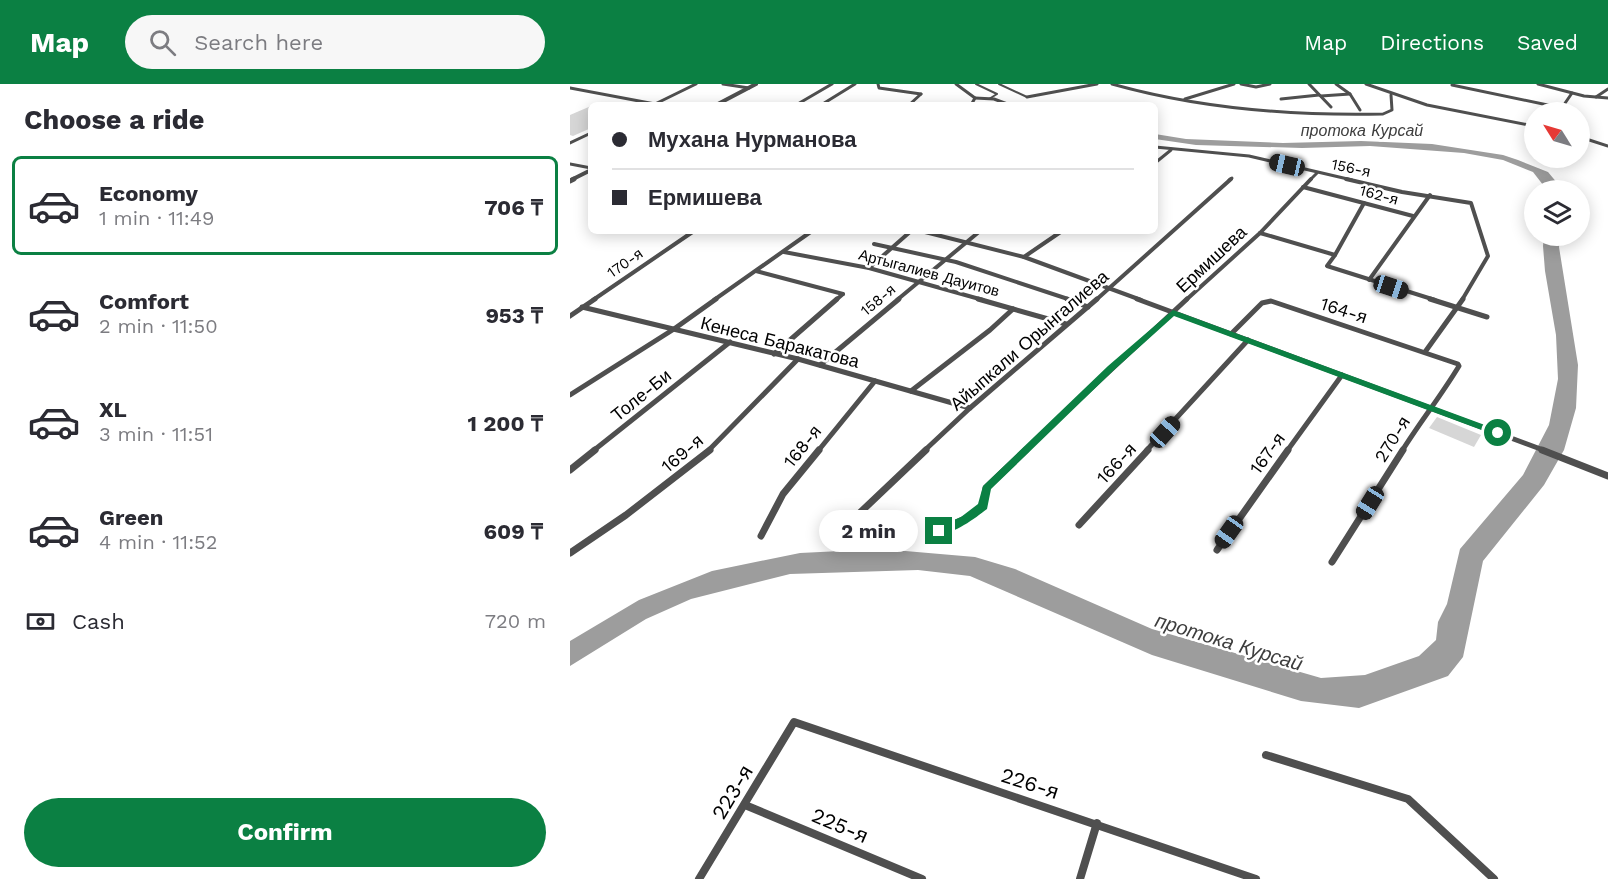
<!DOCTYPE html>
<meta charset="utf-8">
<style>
body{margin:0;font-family:"Work Sans",sans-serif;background:#f7f7f7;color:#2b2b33;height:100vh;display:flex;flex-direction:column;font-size:22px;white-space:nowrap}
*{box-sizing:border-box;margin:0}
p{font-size:20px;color:#7c7c81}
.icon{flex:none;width:33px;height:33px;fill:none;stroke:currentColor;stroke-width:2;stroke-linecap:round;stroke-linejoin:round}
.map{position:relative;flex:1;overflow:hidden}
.sheet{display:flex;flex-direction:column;background:#fff;width:570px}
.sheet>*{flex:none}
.banner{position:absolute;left:18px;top:18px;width:570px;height:132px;border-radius:9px;box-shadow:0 3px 15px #0003;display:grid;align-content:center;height:132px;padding:0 24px;background:#fff}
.needle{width:39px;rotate:307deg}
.fabs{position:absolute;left:954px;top:18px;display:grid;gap:12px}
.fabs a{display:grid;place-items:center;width:66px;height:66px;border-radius:50%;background:#fff;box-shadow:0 3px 15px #0003;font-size:30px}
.end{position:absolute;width:27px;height:27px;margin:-14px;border:8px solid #0b8043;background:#fff;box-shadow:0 0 0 3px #fff}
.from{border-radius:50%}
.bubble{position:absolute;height:42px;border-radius:21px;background:#fff;box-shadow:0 3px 15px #0003;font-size:20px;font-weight:700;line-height:42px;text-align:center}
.car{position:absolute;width:18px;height:36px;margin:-18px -9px;border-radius:8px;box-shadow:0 0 4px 2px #0007;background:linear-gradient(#222 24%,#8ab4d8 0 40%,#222 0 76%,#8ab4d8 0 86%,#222 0)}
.banner b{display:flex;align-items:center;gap:21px;height:57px;font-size:22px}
.banner b+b{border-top:2px solid #e1e1e2}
.banner i{width:15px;height:15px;background:#2b2b33}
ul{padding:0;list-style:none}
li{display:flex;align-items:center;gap:18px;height:99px;margin:0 12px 9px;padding:0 12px;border:3px solid transparent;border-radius:9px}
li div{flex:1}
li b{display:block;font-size:22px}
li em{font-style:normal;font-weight:700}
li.active{border-color:#0b8043}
li>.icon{width:54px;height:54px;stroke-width:1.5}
h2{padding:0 24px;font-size:27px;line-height:72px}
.pay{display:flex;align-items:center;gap:15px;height:66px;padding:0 24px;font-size:22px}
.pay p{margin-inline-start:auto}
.cta{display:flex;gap:12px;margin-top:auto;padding:12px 24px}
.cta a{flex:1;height:69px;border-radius:36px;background:#0b8043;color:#fff;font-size:24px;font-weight:700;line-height:69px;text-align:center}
header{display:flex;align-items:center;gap:36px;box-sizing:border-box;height:84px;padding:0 30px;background:#0b8043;color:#fff}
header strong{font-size:28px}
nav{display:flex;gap:33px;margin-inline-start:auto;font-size:21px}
.search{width:420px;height:54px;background:#f7f7f7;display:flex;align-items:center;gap:15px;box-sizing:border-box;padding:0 21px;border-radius:33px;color:#7c7c81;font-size:22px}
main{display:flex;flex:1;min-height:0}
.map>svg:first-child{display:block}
</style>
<header>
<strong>Map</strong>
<div class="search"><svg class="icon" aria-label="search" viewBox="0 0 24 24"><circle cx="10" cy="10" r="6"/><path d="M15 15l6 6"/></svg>Search here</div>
<nav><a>Map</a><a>Directions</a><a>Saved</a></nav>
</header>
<main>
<section class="sheet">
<h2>Choose a ride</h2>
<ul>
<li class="active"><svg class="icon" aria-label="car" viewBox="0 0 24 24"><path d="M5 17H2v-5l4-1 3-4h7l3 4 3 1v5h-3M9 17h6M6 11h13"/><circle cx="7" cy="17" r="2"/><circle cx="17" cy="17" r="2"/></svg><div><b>Economy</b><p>1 min · 11:49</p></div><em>706 ₸</em></li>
<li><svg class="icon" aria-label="car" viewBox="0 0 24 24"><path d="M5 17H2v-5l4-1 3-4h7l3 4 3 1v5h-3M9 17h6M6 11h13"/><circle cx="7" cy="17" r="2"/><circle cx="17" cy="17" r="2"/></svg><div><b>Comfort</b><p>2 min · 11:50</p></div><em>953 ₸</em></li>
<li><svg class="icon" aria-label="car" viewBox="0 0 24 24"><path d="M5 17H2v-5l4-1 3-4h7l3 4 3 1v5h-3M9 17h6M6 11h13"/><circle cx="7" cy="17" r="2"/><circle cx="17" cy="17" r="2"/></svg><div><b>XL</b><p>3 min · 11:51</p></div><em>1 200 ₸</em></li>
<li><svg class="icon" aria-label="car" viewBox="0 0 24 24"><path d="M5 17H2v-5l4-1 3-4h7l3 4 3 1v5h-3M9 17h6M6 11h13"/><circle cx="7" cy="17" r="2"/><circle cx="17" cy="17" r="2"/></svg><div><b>Green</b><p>4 min · 11:52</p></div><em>609 ₸</em></li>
</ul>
<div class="pay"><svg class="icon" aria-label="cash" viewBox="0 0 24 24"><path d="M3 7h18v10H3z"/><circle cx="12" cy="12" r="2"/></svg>Cash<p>720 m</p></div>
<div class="cta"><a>Confirm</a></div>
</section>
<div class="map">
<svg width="1038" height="795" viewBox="0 0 1038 795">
<rect width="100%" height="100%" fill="#fff"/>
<g fill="#d6d6d6">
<polygon points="21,22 21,44 3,52 0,51 0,31"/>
<polygon points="867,333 911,351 904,363 859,344"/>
</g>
<g fill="#9d9d9d">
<polygon points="585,50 616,55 713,59 791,57 862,60 933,71 948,76 978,88 993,106 977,106 963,88 933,76 894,69 800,62 732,64 626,61 585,55"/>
<polygon points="974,152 991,152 989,163 1008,281 1006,324 994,366 974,401 913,477 893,573 878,592 789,624 731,617 582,571 400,492 348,486 220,490 121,515 76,535 0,582 0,557 69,516 142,487 230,469 312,465 405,473 445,485 582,545 751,594 795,591 849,572 866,556 868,538 877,520 890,465 953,391 979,341 988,295 986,251 975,187 973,162"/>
</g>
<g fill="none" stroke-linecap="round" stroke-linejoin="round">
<g stroke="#4f4f4f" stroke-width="2">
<polyline points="406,0 427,10 419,15"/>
<polyline points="429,0 457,13"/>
</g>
<g stroke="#4f4f4f" stroke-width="3">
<polyline points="153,0 179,4"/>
<polyline points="308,0 309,4 351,10"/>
<polyline points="386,0 405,14 401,21"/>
<path d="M542,0C631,25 721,32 813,30L822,26L821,11"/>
<polyline points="671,0 686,3 700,0"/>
<polyline points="739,0 761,23"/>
<polyline points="766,0 780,10 790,26"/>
<polyline points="796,0 857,21 964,42"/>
<polyline points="968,0 1014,12 1038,14"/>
<polyline points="882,1 992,24"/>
<polyline points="0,4 85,20"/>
<polyline points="751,12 780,10"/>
<polyline points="457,13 527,0"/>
<polyline points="1026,13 1038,5"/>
<polyline points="405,14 424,15 440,21"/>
<polyline points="615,15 664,0"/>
<polyline points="711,15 749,11"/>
<polyline points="83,21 126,0"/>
<polyline points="226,21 262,0"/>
<polyline points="251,21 285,0"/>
<polyline points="339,21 351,10"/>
<polyline points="989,28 1002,9"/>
<polyline points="1010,53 1038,62"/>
<polyline points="0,59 21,49"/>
<polyline points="585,63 679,72 782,96"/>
<polyline points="585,79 601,66"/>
<polyline points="0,80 21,84"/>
<polyline points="659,96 662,94"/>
<polyline points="740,96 747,89"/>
</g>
<g stroke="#4f4f4f" stroke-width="4">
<polyline points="776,95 832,108 901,119 918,172 892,216"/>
<polyline points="733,103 843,132"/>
<polyline points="351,147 454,173 571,216"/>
<polyline points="690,149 765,171 757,182 865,216"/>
<polyline points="304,160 386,178 501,216"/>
<polyline points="214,168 299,184 413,216"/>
<polyline points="765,171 794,119"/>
<polyline points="454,173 492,147"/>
<polyline points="299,184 341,147"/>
<polyline points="186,187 273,210"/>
<polyline points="799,196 860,111"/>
<polyline points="23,216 124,147"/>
<polyline points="144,216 242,147"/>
<polyline points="266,216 273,210"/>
<polyline points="327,216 410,147"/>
<polyline points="526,216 661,95"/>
<polyline points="616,216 690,149 741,95"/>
</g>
<g stroke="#4f4f4f" stroke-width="5">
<polyline points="408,215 496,240"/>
<polyline points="497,215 518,223"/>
<polyline points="567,215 976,367"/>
<polyline points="860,215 917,233"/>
<polyline points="12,223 228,275 400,324"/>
<polyline points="0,232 25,215"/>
<path d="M661,250L692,219L701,217L888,280L889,282C871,312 850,338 832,367"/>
<polyline points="855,268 893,215"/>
<polyline points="204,270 267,215"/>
<polyline points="250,281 329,215"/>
<polyline points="341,307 420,246 443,225"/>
<polyline points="0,311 104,245 146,215"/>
<polyline points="23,367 160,258"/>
<polyline points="138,367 228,275"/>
<polyline points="248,367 305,297"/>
<polyline points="354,367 400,324 527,215"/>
<polyline points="454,367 617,215"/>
<polyline points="576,367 678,256"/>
<polyline points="717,367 772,291"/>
</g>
<g stroke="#4f4f4f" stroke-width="7">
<polyline points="972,366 1038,392"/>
<polyline points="0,386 25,366"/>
<polyline points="277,441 356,366"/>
<polyline points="509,441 578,366"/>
<polyline points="369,447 395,435 413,422 416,404 456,366"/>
<polyline points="191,452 213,410 249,366"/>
<polyline points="647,466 718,366"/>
<polyline points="0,469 56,431 140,366"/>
<polyline points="762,478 833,366"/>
</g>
<g stroke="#4f4f4f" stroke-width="8">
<polyline points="696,671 838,715 924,795"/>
<polyline points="175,721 352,795"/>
<polyline points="129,795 224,638 686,795"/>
<polyline points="510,795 527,739"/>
</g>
<g stroke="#4f4f4f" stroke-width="4">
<polyline points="146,21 186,0"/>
<polyline points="1,96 21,86"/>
</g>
<polyline stroke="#4f4f4f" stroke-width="5" points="0,97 4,95"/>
</g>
<path fill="#0b8043" d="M603,226L931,347L933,349L925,351L604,232L544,286L421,405L417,425C404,435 382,452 365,450V444L391,433L408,420L413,402L538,282Z"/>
<g text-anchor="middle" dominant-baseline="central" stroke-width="5" stroke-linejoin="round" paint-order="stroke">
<g font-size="15" fill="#000" stroke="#fff">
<text transform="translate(781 84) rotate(12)">156-я</text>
<text transform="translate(809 111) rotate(15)">162-я</text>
<text transform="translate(55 179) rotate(-35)">170-я</text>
<text transform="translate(359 189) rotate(15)">Артыгалиев Дауитов</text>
<text transform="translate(308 216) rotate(-40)">158-я</text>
</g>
<g font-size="16" font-style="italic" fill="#3e3e3e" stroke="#fff">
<text x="792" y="46">протока Курсай</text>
</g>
<g font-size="18" fill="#000" stroke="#fff">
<text transform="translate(641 175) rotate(-43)">Ермишева</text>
<text transform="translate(774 226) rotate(18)">164-я</text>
<text transform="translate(459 256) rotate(-41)">Айыпкали Орынгалиева</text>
<text transform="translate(210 258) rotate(14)">Кенеса Баракатова</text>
<text transform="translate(71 311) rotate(-39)">Толе-Би</text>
<text transform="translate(822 355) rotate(-58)">270-я</text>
<text transform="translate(232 362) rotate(-51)">168-я</text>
<text transform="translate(112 369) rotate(-40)">169-я</text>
<text transform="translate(697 369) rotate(-54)">167-я</text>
<text transform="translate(546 379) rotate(-47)">166-я</text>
</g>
<g font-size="20" font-style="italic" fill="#3e3e3e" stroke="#fff">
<text transform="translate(659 558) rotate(17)">протока Курсай</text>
</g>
<g font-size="21" fill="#000" stroke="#fff">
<text transform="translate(460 699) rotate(18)">226-я</text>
<text transform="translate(162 708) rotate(-59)">223-я</text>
<text transform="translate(270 741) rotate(23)">225-я</text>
</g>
</g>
</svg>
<div class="fabs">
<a><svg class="needle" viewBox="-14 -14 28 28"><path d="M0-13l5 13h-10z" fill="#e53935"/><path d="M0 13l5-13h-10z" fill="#7c7c81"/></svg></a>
<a><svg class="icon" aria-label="layers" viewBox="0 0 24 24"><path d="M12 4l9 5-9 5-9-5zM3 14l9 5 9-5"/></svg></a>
</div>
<i class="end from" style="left:928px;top:349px"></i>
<i class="end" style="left:369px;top:447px"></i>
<div class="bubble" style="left:249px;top:426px;width:99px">2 min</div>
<i class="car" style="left:717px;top:81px;rotate:283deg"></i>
<i class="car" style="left:821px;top:203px;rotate:108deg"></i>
<i class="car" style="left:595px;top:348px;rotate:42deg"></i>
<i class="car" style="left:800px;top:419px;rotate:212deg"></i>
<i class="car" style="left:659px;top:448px;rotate:215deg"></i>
<div class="banner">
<b><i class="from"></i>Мухана Нурманова</b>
<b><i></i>Ермишева</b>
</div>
</div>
</main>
